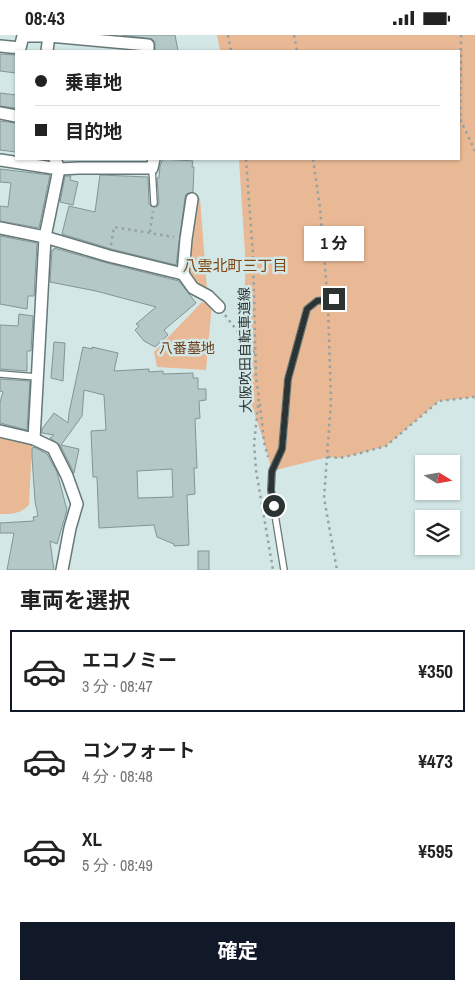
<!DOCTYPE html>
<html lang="ja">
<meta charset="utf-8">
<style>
body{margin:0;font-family:"Archivo Narrow","Noto Sans JP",sans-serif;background:#f2f2f2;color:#222;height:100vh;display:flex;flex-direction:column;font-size:19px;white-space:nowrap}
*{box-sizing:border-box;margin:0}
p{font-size:16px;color:#767676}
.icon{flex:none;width:28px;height:28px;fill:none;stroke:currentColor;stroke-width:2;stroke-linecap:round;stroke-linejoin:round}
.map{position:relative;height:535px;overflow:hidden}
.drawer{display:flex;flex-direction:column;background:#fff;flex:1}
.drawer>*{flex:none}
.banner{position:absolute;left:15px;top:15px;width:445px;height:110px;border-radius:0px;box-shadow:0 1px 4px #0004;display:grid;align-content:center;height:110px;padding:0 20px;background:#fff}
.needle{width:32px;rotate:101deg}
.buttons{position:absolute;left:415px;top:420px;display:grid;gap:10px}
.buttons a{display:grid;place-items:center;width:45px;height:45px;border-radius:0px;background:#fff;box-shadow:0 1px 4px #0004;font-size:25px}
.end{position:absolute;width:22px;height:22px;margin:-11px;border:6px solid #2b3333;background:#fff;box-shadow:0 0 0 2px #fff}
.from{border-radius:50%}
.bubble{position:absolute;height:35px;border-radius:0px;background:#fff;box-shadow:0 1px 4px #0004;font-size:16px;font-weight:700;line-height:35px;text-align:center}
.banner b{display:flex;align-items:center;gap:18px;height:48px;font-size:19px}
.banner b+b{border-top:1px solid #e0e0e0}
.banner i{width:12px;height:12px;background:#222}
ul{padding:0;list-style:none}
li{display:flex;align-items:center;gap:15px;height:82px;margin:0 10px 8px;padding:0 10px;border:2px solid transparent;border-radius:0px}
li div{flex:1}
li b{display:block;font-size:19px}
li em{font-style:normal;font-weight:700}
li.selected{border-color:#111827}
li>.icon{width:45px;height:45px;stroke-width:1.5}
h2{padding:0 20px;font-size:22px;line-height:60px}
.button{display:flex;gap:10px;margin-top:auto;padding:10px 20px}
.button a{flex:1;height:58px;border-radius:0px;background:#111827;color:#fff;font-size:20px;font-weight:700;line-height:58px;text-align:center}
.status{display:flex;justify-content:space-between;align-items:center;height:35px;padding:0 25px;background:#fff;direction:ltr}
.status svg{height:14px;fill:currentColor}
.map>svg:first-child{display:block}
</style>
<div class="status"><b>08:43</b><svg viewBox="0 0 49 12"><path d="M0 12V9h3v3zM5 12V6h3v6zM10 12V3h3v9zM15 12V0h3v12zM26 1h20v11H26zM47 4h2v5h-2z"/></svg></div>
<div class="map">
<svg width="475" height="535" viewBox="0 0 475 535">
<rect width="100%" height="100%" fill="#d3e7e7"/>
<g fill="#e9b996">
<polygon points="217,0 475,0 475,362 439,366 386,411 357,419 340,423 328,422 272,436 264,407 249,362 245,320 245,219 239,124 459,124 459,16 220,16"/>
<polygon points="197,163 200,163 207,255 201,254 187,238"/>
<polygon points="202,267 212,268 206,335 157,332 154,317"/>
<path d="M0,403L32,409L29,470C20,479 12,479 0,479Z"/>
</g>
<g fill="#b5c8c8" stroke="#839495" fill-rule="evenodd">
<polygon points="121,0 175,0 178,16 155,16 155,7 152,4"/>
<polygon points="0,19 16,20 16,38 0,36"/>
<polygon points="0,58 16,60 16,73 0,71"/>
<polygon points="0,86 16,88 16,117 0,115"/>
<polygon points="163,124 193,126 192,132 194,132 193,157 186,159 185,163 176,230 111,214 62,199 69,171 95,177 100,140 148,142 149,169 152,172 157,172 159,168 157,143 159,143 160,131"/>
<polygon points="0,134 50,140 39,193 0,186 0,171 8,172 11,148 0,147"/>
<polygon points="65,141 71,141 70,145 78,147 73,170 60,167"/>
<polygon points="0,201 37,208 34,261 28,261 27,274 0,269"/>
<polygon points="54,213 107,228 179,246 196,268 164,295 168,300 155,312 144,306 135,295 139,291 136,289 156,272 96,256 50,247 52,215 54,215"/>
<polygon points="19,279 33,281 31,316 27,316 27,336 0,334 0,290 18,291"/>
<polygon points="54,307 65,308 63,346 51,343"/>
<path d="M83,312L92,314V312L118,318L114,336L149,334V337L163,336V339L193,338V343H198V354H206V365L199,366L200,383L195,384L197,433H194L195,459L187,460L189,510L174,511V509L157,502L154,490L99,493L97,442H93L91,396L106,395L104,360L84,355L82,381L61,410L79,414L74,438L60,410L50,403L54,400L42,398V394L54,378L68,388L69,378ZM172,434L173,462L138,463L137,436Z"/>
<polygon points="0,344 30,346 27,395 0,388 0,367 3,357 0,356"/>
<polygon points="34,412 47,419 57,437 67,475 57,509 50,506 54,535 7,535 14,498 0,498 0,488 34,486 33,482 38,481 35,466 32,422 32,413"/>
<rect x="198" y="516" width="11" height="19"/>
</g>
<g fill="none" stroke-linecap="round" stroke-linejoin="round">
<defs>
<g id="service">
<polyline points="152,133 154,168"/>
<polyline points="0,339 37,342"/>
<polyline points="284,535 271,455 272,436 282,414 288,344 307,274 317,266 334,264"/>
</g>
<g id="minor">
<polyline points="0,11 20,13 23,1 49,1 148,10 148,16"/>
<polyline points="47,16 49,0"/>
<polyline points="0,78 16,81"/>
<polyline points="0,125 59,134 79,133 152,133 154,124"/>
<polyline points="0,193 45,202 109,221 183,239 193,253 208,261 219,272"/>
<polyline points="183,239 186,204 192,164"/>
<polyline points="0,396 34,404 53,413 67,441 77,469 70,493 62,535"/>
<polyline points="34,404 45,202 59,134 55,124"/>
</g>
</defs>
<use href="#service" stroke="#667878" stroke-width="8"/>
<use href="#minor" stroke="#667878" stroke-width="14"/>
<g stroke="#93a2a2" stroke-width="2.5" stroke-dasharray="2.5 4" stroke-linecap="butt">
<polyline points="228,0 231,16"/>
<polyline points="294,0 297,16"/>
<polyline points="461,0 460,84 475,116"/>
<polyline points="246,124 253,220 256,343 259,362 254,409 256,435 273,535"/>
<polyline points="313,124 320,173 327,256"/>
<polyline points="150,197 153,176"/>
<polyline points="111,210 114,192 174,202"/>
<polyline points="328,272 331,366 324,463 337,535"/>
<polyline points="225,280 255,319"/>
<polyline points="260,369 264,407 268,422"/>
<polyline points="328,422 340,423 357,419 386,411 439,366 475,362"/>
</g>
<use href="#service" stroke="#fff" stroke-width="5.5"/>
<use href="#minor" stroke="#fff" stroke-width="11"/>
</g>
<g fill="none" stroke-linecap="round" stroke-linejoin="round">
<polyline stroke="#2b3333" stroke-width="6" points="274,471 271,455 272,436 282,414 288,344 307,274 317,266 334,264"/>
</g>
<g text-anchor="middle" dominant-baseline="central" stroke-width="5" stroke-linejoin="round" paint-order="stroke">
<g font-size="14" fill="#6e411c" stroke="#d3e7e7">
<text x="187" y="313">八番墓地</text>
</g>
<g font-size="14" fill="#2b3333" stroke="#d3e7e7">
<text transform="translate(245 315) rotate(-91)">大阪吹田自転車道線</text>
</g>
<g font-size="15" fill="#7f4612" stroke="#d3e7e7">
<text x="235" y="230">八雲北町三丁目</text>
</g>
</g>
</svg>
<div class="buttons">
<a><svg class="needle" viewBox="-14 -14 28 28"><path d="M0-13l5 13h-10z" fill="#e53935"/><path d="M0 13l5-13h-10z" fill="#767676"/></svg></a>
<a><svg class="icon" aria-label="layers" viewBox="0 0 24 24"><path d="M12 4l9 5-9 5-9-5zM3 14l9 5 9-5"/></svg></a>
</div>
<i class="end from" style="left:274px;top:471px"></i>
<i class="end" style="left:334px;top:264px"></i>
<div class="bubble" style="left:304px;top:191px;width:60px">1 分</div>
<div class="banner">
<b><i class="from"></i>乗車地</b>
<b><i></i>目的地</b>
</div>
</div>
<section class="drawer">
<h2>車両を選択</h2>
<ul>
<li class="selected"><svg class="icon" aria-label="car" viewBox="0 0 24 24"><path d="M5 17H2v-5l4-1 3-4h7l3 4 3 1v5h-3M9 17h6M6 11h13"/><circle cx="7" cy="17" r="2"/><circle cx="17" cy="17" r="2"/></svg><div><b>エコノミー</b><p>3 分 · 08:47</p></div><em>¥350</em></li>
<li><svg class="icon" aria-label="car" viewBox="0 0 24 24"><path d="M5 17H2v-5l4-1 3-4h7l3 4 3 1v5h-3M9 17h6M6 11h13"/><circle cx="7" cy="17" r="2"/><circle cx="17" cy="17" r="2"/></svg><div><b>コンフォート</b><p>4 分 · 08:48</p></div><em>¥473</em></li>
<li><svg class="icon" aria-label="car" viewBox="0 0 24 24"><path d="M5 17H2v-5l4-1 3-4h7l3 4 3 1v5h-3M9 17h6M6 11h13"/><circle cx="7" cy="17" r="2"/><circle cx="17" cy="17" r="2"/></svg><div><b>XL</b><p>5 分 · 08:49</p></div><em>¥595</em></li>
</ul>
<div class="button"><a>確定</a></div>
</section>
